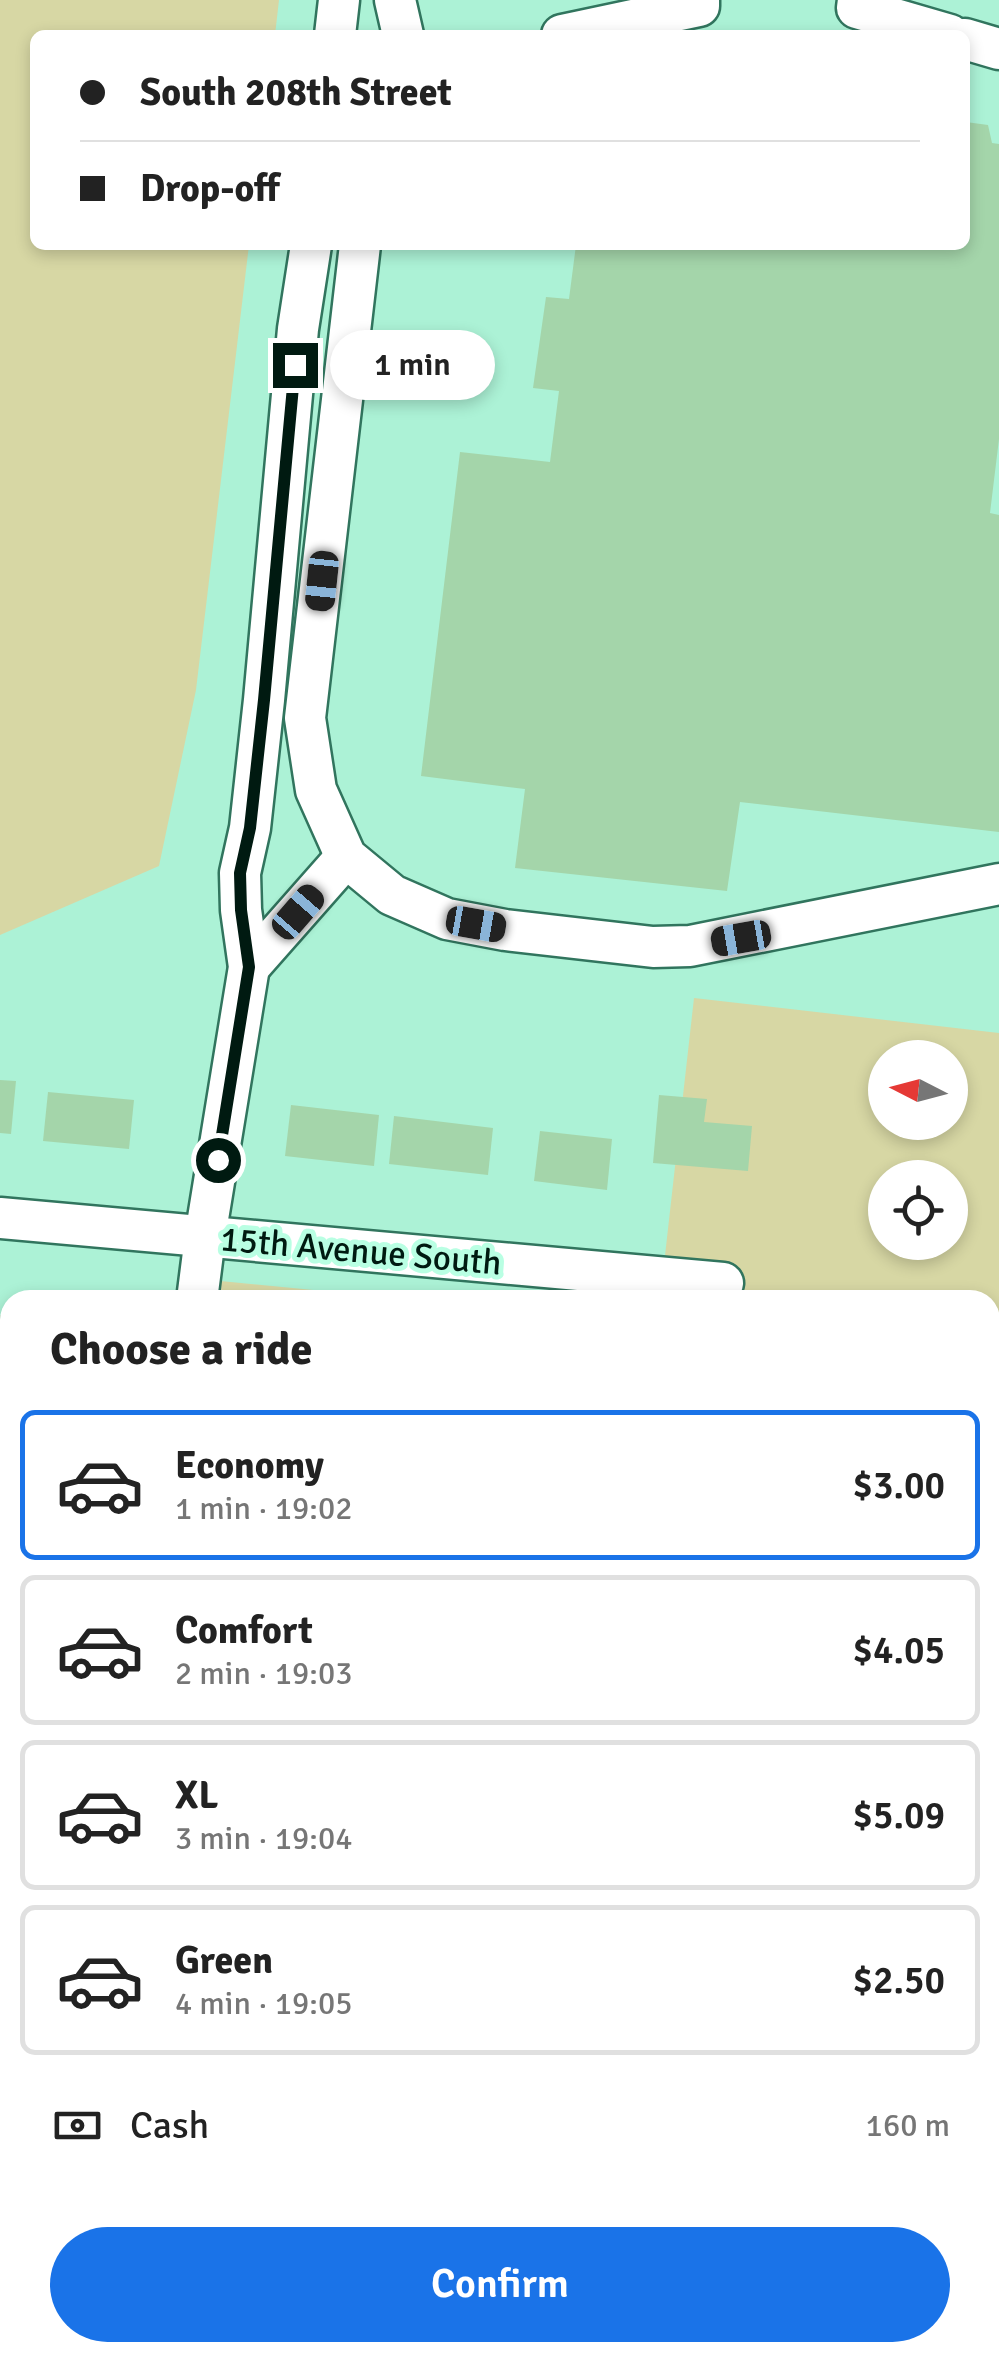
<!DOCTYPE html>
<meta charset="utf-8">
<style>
body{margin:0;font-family:Signika,sans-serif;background:#f2f2f2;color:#222;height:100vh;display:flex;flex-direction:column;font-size:38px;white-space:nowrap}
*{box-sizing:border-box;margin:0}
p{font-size:32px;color:#767676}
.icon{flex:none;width:55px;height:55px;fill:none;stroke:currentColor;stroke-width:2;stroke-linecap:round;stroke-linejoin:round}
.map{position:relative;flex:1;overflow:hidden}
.details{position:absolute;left:0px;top:1290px;width:1000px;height:1072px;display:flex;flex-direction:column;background:#fff;border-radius:30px 30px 0 0;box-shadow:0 5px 15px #0003}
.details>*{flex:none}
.top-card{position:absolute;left:30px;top:30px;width:940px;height:220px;border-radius:15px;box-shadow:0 5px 15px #0003;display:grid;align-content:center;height:220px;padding:0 50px;background:#fff}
.needle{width:65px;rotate:276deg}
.controls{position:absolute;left:868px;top:1040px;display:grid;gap:20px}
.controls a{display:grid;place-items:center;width:100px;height:100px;border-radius:50%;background:#fff;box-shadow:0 5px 15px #0003;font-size:50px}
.end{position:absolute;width:45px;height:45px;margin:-22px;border:12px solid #001a11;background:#fff;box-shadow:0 0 0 5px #fff}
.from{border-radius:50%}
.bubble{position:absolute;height:70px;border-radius:35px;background:#fff;box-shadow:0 5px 15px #0003;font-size:32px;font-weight:600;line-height:70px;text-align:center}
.car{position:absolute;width:30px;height:60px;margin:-30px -15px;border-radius:12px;box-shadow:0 0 8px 2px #0007;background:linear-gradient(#222 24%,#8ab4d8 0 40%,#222 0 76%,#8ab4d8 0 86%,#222 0)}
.top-card b{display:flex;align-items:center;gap:35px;height:95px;font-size:38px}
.top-card b+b{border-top:2px solid #e0e0e0}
.top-card i{width:25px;height:25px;background:#222}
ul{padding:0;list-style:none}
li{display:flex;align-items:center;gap:30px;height:150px;margin:0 20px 15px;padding:0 30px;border:5px solid #e0e0e0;border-radius:15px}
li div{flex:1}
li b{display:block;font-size:38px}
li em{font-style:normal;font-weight:600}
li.on{border-color:#1a73e8}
li>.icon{width:90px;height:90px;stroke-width:1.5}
h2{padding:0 50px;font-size:45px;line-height:120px}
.pay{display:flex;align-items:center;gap:25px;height:110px;padding:0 50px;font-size:38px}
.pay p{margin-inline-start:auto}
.primary-button{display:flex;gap:20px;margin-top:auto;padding:20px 50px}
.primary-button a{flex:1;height:115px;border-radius:60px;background:#1a73e8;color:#fff;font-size:40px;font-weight:600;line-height:115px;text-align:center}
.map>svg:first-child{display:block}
</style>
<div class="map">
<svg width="999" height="2362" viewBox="0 0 999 2362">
<rect width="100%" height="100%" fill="#acf2d6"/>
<g fill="#d7d7a4" fill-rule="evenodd">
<polygon points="0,0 279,0 275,35 35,35 35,245 249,245 196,690 159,866 0,935"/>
<path d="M694,998L999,1033V1421H990V1300H660ZM885,1058H950V1122H885ZM885,1178H950V1242H885Z"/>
<polygon points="200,1279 416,1300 197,1300"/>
<polygon points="999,1998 999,2362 179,2362 181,2352 990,2352 990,2003"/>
</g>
<g fill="#a4d5aa">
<polygon points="966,122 988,125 992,143 999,144 999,439 990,513 999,515 999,832 740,802 727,891 515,868 525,789 421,776 460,452 550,462 559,391 533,388 546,297 569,299 576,245 965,245"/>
<polygon points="0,1080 16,1081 11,1134 0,1133"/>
<polygon points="48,1092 134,1100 129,1149 43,1141"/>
<polygon points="659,1095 707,1099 704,1122 752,1126 748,1171 653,1163"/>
<polygon points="291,1105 379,1115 374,1166 285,1156"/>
<polygon points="394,1116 493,1128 488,1175 389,1164"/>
<polygon points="540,1131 612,1139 607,1190 534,1181"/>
<polygon points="0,1315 9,1316 3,1375 0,1375"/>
<polygon points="990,1428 999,1429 999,1477 990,1476"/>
<polygon points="0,1504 10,1505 10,1571 0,1570"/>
<polygon points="999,1726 999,1822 998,1822 990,1790 990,1728"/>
<polygon points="0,1727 10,1728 10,1829 0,1828"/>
<polygon points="0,1878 10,1879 3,1963 0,1963"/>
</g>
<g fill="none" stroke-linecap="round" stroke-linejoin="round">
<defs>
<g id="minor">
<polyline points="395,0 403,35"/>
<polyline points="858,0 857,8 950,35"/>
<polyline points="335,35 339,0"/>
<polyline points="562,35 699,6 699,0"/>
<polyline points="965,39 999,49"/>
<polyline points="360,245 305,718 316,790 346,857 392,895 447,919 505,930 653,947 690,946 999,884"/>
<polyline points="249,967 346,857"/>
<polyline points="0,1218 723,1283"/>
<polyline points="197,1300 205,1237 249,967 241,910 240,873 250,828 264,700 298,329 311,245"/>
<polyline points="0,1659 10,1660"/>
<polyline points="990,1966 999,1962"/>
<polyline points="0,2076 10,2075"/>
</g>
</defs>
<use href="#minor" stroke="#31755e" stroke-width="45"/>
<use href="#minor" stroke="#fff" stroke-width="40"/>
</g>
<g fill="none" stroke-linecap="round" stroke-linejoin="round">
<polyline stroke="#001a11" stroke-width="12" points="218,1160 249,967 241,910 240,873 250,828 264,700 295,365"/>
</g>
<g text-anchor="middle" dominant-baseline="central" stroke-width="10" stroke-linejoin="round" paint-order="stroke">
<g font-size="35" fill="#001a11" stroke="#b9ffe3">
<text transform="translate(361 1251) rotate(5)">15th Avenue South</text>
</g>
</g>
</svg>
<div class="controls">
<a><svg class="needle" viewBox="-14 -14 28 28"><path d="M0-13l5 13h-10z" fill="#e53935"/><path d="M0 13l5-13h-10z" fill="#767676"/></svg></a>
<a><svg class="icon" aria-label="locate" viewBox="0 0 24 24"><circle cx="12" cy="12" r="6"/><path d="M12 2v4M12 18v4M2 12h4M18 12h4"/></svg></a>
</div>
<i class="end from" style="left:218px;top:1160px"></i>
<i class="end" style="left:295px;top:365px"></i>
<div class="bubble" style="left:330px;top:330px;width:165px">1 min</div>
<i class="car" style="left:322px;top:581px;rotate:186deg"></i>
<i class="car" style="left:298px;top:912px;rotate:41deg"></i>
<i class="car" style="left:476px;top:924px;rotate:100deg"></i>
<i class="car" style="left:741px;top:938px;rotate:260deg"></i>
<div class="top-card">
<b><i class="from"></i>South 208th Street</b>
<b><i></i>Drop-off</b>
</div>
<section class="details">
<h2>Choose a ride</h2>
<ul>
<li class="on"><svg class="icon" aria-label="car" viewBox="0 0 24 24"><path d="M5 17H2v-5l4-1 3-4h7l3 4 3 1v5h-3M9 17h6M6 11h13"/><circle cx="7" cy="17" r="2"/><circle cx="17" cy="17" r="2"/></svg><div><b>Economy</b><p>1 min · 19:02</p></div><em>$3.00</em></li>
<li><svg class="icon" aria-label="car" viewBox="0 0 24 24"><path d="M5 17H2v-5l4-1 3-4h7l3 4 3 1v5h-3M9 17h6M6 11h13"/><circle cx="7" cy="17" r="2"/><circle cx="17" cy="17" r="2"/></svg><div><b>Comfort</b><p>2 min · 19:03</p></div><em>$4.05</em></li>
<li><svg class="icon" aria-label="car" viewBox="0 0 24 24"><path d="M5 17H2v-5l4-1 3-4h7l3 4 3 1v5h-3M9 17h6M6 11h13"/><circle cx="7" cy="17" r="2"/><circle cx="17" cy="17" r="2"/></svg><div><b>XL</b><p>3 min · 19:04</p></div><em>$5.09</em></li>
<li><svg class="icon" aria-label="car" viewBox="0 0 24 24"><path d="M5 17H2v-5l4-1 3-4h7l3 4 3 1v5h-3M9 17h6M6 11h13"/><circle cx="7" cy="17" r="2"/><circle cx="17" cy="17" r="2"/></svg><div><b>Green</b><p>4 min · 19:05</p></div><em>$2.50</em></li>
</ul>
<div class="pay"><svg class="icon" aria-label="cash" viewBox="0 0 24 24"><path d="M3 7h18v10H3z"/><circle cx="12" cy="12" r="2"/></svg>Cash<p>160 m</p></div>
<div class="primary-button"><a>Confirm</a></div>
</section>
</div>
